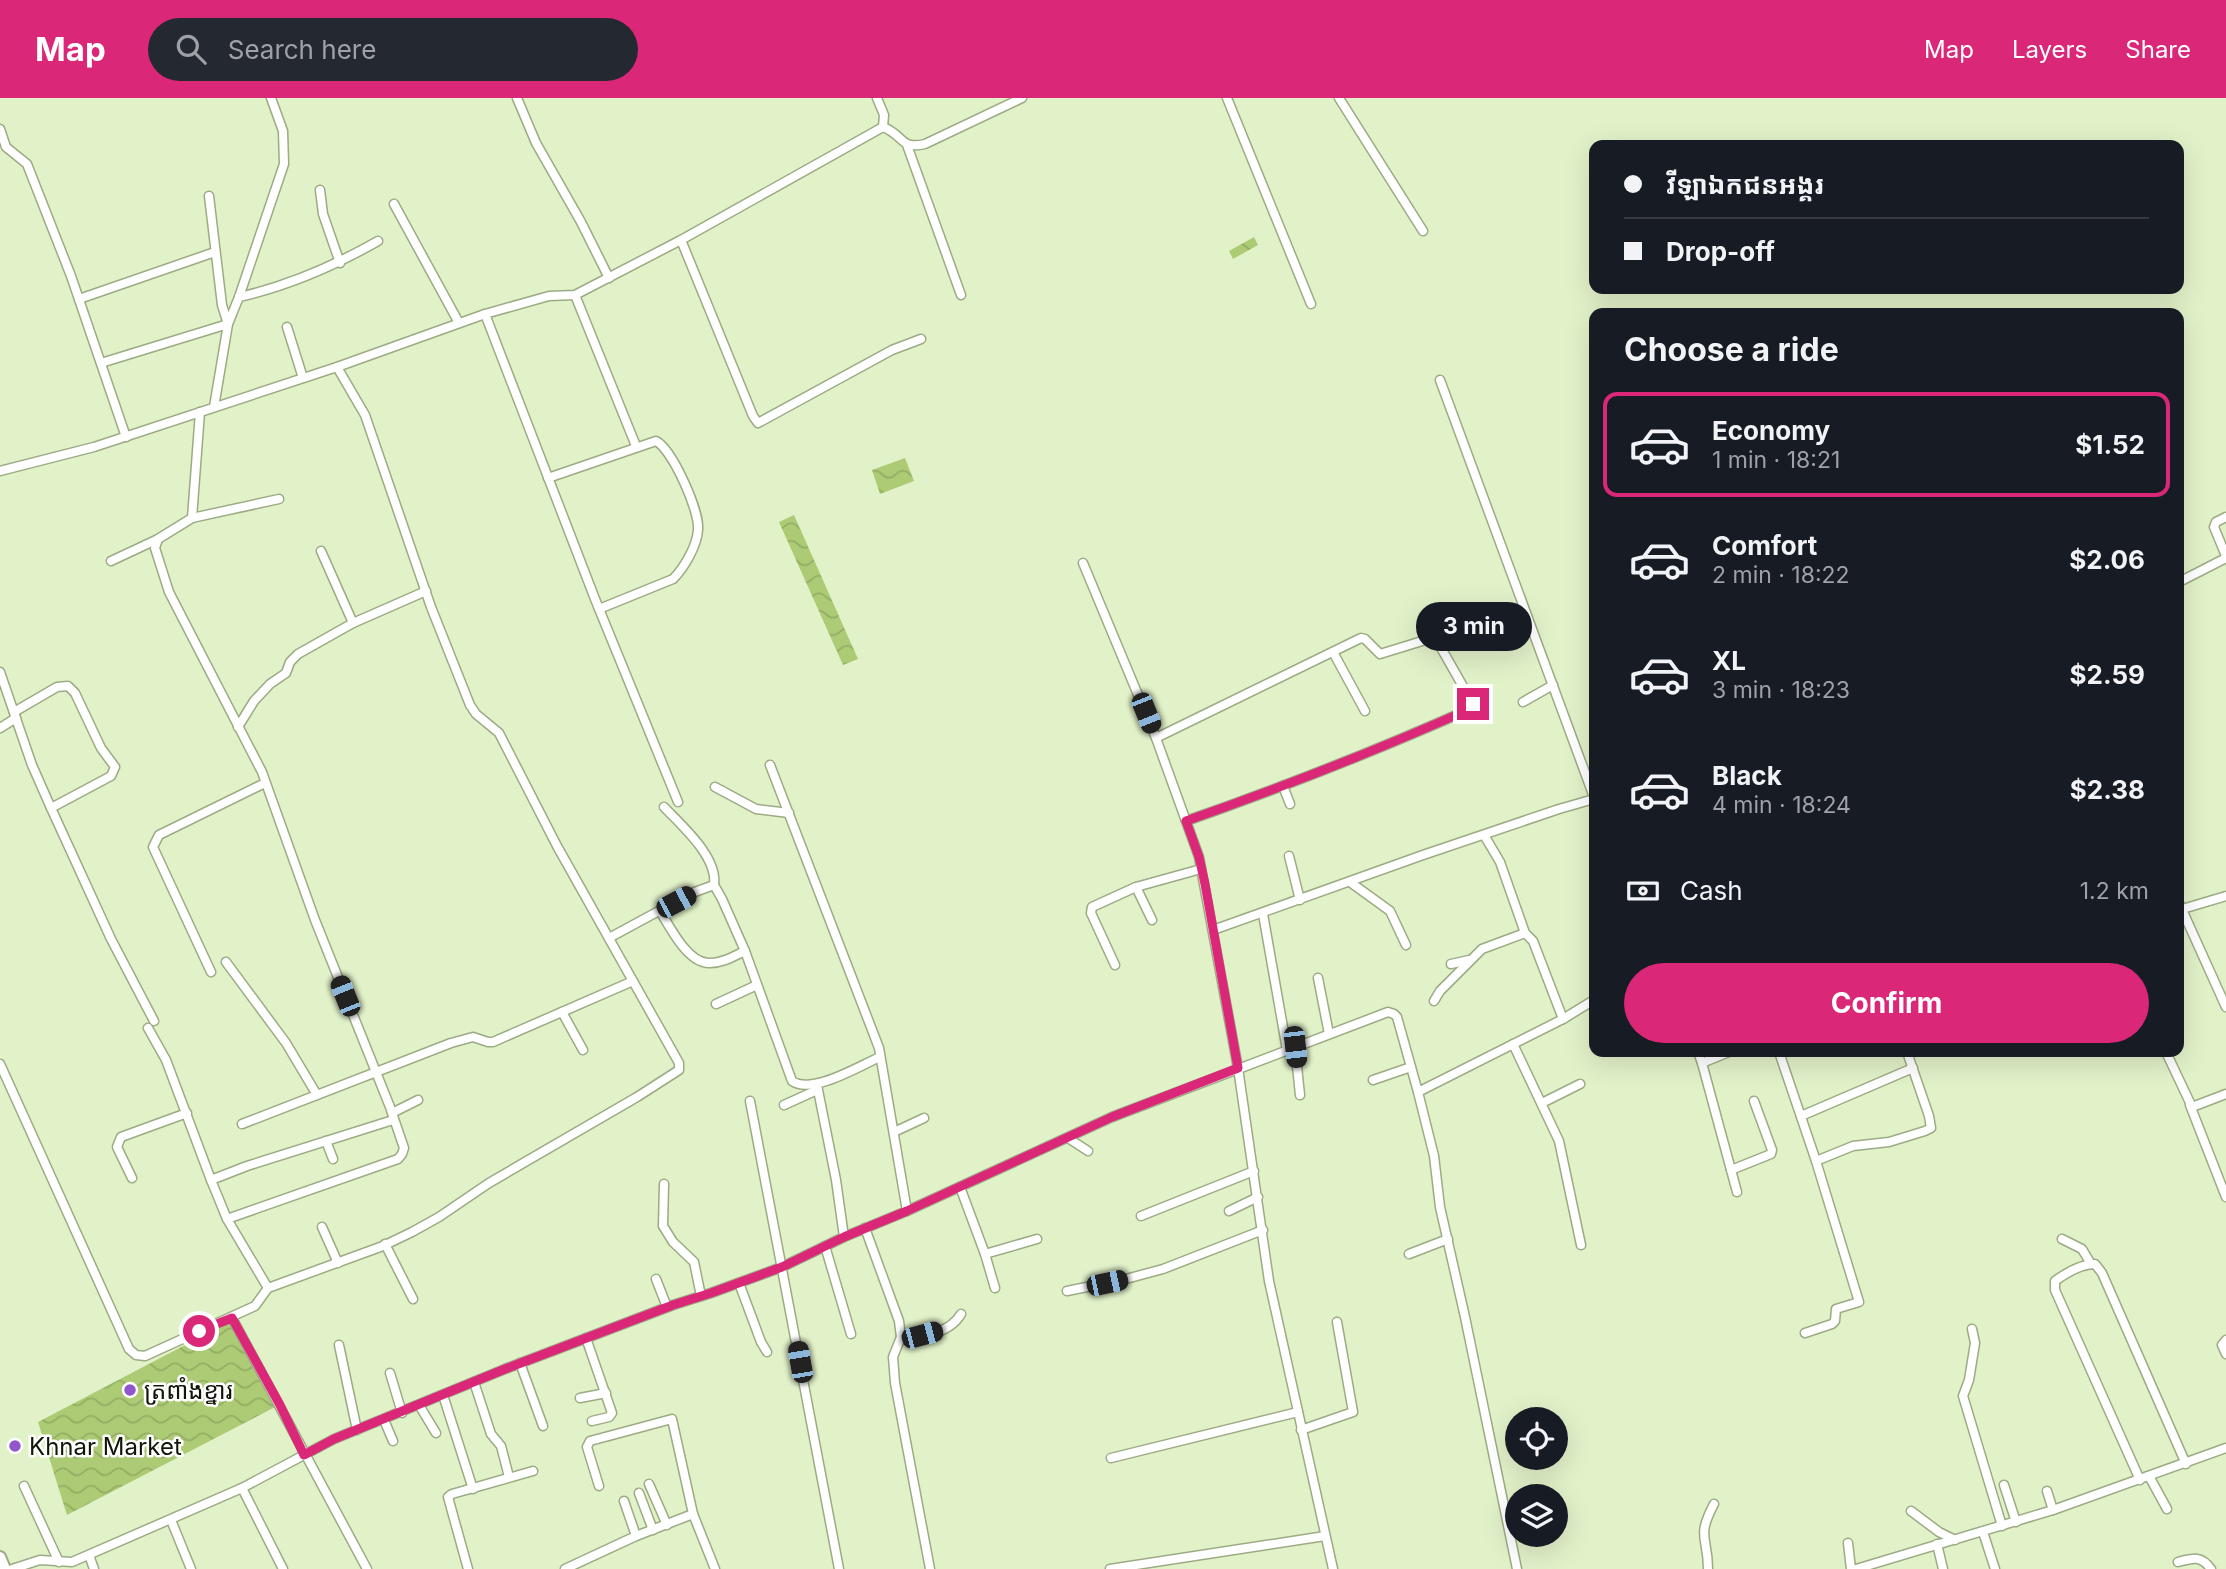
<!DOCTYPE html>
<meta charset="utf-8">
<style>
body{margin:0;font-family:Inter,"Noto Sans Khmer",sans-serif;background:#242831;color:#f1f3f6;height:100vh;display:flex;flex-direction:column;font-size:26px;white-space:nowrap}
*{box-sizing:border-box;margin:0}
p{font-size:23px;color:#9ea1a6}
.icon{flex:none;width:38px;height:38px;fill:none;stroke:currentColor;stroke-width:2;stroke-linecap:round;stroke-linejoin:round}
.map{position:relative;flex:1;overflow:hidden}
.side{position:absolute;left:1589px;top:210px;width:595px;height:749px;display:flex;flex-direction:column;background:#171b24;border-radius:14px;box-shadow:0 7px 28px #0002}
.side>*{flex:none}
.hud{position:absolute;left:1589px;top:42px;width:595px;height:154px;border-radius:14px;box-shadow:0 7px 28px #0002;display:grid;align-content:center;height:154px;padding:0 35px;background:#171b24}
.tools{position:absolute;left:1505px;top:1309px;display:grid;gap:14px}
.tools a{display:grid;place-items:center;width:63px;height:63px;border-radius:50%;background:#171b24;box-shadow:0 7px 28px #0002;font-size:35px}
.end{position:absolute;width:32px;height:32px;margin:-16px;border:9px solid #db2777;background:#fff;box-shadow:0 0 0 4px #fff}
.from{border-radius:50%}
.bubble{position:absolute;height:49px;border-radius:24px;background:#171b24;box-shadow:0 7px 28px #0002;font-size:23px;font-weight:700;line-height:49px;text-align:center}
.car{position:absolute;width:21px;height:42px;margin:-21px -10px;border-radius:9px;box-shadow:0 0 5px 2px #0007;background:linear-gradient(#222 24%,#8ab4d8 0 40%,#222 0 76%,#8ab4d8 0 86%,#222 0)}
.hud b{display:flex;align-items:center;gap:24px;height:66px;font-size:26px}
.hud b+b{border-top:2px solid #363941}
.hud i{width:18px;height:18px;background:#f1f3f6}
ul{padding:0;list-style:none}
li{display:flex;align-items:center;gap:21px;height:105px;margin:0 14px 10px;padding:0 21px;border:4px solid transparent;border-radius:14px}
li div{flex:1}
li b{display:block;font-size:26px}
li em{font-style:normal;font-weight:700}
li.selected{border-color:#db2777}
li>.icon{width:63px;height:63px;stroke-width:1.5}
h2{padding:0 35px;font-size:32px;line-height:84px}
.pay{display:flex;align-items:center;gap:18px;height:77px;padding:0 35px;font-size:26px}
.pay p{margin-inline-start:auto}
.cta{display:flex;gap:14px;margin-top:auto;padding:14px 35px}
.cta a{flex:1;height:80px;border-radius:42px;background:#db2777;color:#fff;font-size:28px;font-weight:700;line-height:80px;text-align:center}
header{display:flex;align-items:center;gap:42px;box-sizing:border-box;height:98px;padding:0 35px;background:#db2777;color:#fff}
header strong{font-size:33px}
nav{display:flex;gap:38px;margin-inline-start:auto;font-size:24px}
.search{width:490px;height:63px;background:#242831;display:flex;align-items:center;gap:18px;box-sizing:border-box;padding:0 24px;border-radius:38px;color:#9ea1a6;font-size:26px}
.map>svg:first-child{display:block}
</style>
<header>
<strong>Map</strong>
<div class="search"><svg class="icon" aria-label="search" viewBox="0 0 24 24"><circle cx="10" cy="10" r="6"/><path d="M15 15l6 6"/></svg>Search here</div>
<nav><a>Map</a><a>Layers</a><a>Share</a></nav>
</header>
<div class="map">
<svg width="2226" height="1471" viewBox="0 0 2226 1471">
<defs>
<pattern id="water-waves" width="16" height="10" patternUnits="userSpaceOnUse" patternTransform="scale(1.75)"><rect width="16" height="10" fill="#adcb75"/><path d="M0 5q4-4 8 0t8 0" fill="none" stroke="#94ae64"/></pattern>
</defs>
<rect width="100%" height="100%" fill="#e1f1c8"/>
<g fill="url(#water-waves)">
<polygon points="1254,139 1258,147 1233,161 1229,153"/>
<polygon points="905,360 914,383 880,396 872,372"/>
<polygon points="794,417 858,561 843,567 779,424"/>
<polygon points="231,1223 277,1308 67,1417 38,1324"/>
</g>
<g fill="none" stroke-linecap="round" stroke-linejoin="round">
<defs>
<g id="street">
<polyline points="517,0 536,45 581,124 609,180"/>
<polyline points="877,0 884,17 883,29"/>
<polyline points="1227,0 1311,206"/>
<polyline points="1339,0 1423,133"/>
<path d="M883,29C904,37 900,52 925,46L1022,0"/>
<polyline points="0,31 6,49 27,66 71,178 126,339"/>
<polyline points="907,47 961,197"/>
<polyline points="320,92 323,116 340,165"/>
<polyline points="209,98 222,207 228,226 214,309"/>
<polyline points="394,106 459,225"/>
<polyline points="681,142 753,318 758,325 892,252 921,241"/>
<polyline points="575,197 636,348"/>
<path d="M239,199C288,188 334,168 378,143"/>
<polyline points="79,201 215,154"/>
<polyline points="485,216 595,501 678,704"/>
<polyline points="287,229 303,280"/>
<polyline points="101,265 228,226 239,199 284,66 283,33 271,0"/>
<polyline points="1440,282 1594,699"/>
<polyline points="0,373 94,349 337,269 485,216 549,198 575,197 681,142 883,29"/>
<path d="M548,380L656,343C672,351 700,413 698,432C697,448 684,470 673,481L599,511"/>
<polyline points="2226,419 2216,424 2214,429 2226,458"/>
<polyline points="192,420 200,314"/>
<polyline points="321,453 353,525"/>
<polyline points="111,463 158,441"/>
<polyline points="1083,465 1156,640 1199,759 1238,970 1269,1183 1333,1471"/>
<polyline points="2179,484 2226,460"/>
<polyline points="1333,554 1365,613"/>
<polyline points="0,574 32,667 51,710 111,841 154,923"/>
<polyline points="1523,604 1553,587"/>
<polyline points="14,614 57,589 68,588 75,595 101,650 115,669 111,678 51,710"/>
<polyline points="238,629 254,603 270,586 286,575 290,564 298,556 353,525 426,493"/>
<polyline points="0,630 16,620"/>
<path d="M1156,640L1361,540L1365,541L1380,556L1432,540L1436,541L1473,606L1472,610C1378,652 1283,689 1186,723"/>
<polyline points="770,667 879,950 907,1113"/>
<polyline points="1283,688 1290,706"/>
<polyline points="715,689 756,711 789,715"/>
<path d="M664,709C682,728 718,759 714,787"/>
<polyline points="1484,737 1500,764 1525,835 1533,843 1563,921"/>
<polyline points="1289,758 1300,802"/>
<polyline points="1350,784 1390,813 1406,847"/>
<polyline points="1136,789 1152,822"/>
<polyline points="2179,805 2226,909"/>
<polyline points="2179,812 2226,798"/>
<path d="M660,813C670,829 687,864 708,865C721,866 734,858 745,853"/>
<polyline points="1263,816 1287,952"/>
<polyline points="1213,832 1423,757 1559,711 1594,701"/>
<path d="M609,840L692,795L714,787L722,801L745,853L792,983C812,997 859,968 880,959"/>
<polyline points="226,864 286,945 317,997"/>
<polyline points="1451,866 1469,862"/>
<polyline points="1115,867 1091,815 1092,809 1136,789 1201,771"/>
<polyline points="211,874 153,749 159,737 265,685"/>
<polyline points="1318,880 1329,936"/>
<polyline points="1434,903 1440,893 1482,851 1525,835"/>
<polyline points="716,906 757,887"/>
<polyline points="562,914 583,952"/>
<polyline points="148,930 166,962 211,1082 227,1121 268,1190"/>
<polyline points="1513,946 1559,1043 1581,1147"/>
<polyline points="1295,949 1300,997"/>
<polyline points="1698,954 1702,965 1729,954"/>
<polyline points="1779,954 1816,1063 1859,1204 1836,1211 1835,1223 1832,1226 1805,1235"/>
<polyline points="2166,954 2192,1009 2226,996"/>
<polyline points="1702,965 1737,1094"/>
<polyline points="0,966 129,1251 136,1257 145,1258 255,1208 268,1190 383,1148 412,1134 439,1119 489,1085 637,999 679,972 679,965 557,748 499,635 476,616 470,607 431,509 365,317 337,269"/>
<polyline points="1373,982 1411,969"/>
<polyline points="817,987 836,1082 844,1139"/>
<polyline points="1418,994 1434,1058 1440,1109 1465,1219 1517,1471"/>
<polyline points="750,1003 839,1471"/>
<polyline points="1542,1005 1580,986"/>
<polyline points="784,1007 817,992"/>
<polyline points="2190,1007 2226,1099"/>
<polyline points="392,1015 418,1002"/>
<polyline points="1801,1018 1913,970"/>
<polyline points="242,1026 451,945 473,939 488,944 493,944 633,883"/>
<polyline points="894,1034 924,1020"/>
<polyline points="1068,1040 1088,1053"/>
<polyline points="326,1043 333,1061"/>
<polyline points="1816,1063 1853,1048 1889,1044 1925,1033 1931,1030 1929,1018 1907,954"/>
<polyline points="1731,1072 1771,1056 1772,1052 1754,1003"/>
<polyline points="132,1080 117,1049 121,1039 187,1015"/>
<polyline points="211,1082 247,1068 393,1022"/>
<polyline points="664,1086 663,1128 673,1144 694,1164 701,1198"/>
<polyline points="960,1089 985,1156 995,1190"/>
<polyline points="1229,1113 1258,1099"/>
<polyline points="1141,1118 1254,1073"/>
<polyline points="227,1121 398,1061 402,1056 404,1050 390,1009 315,822 262,674 169,494 155,450 158,441 192,420 279,401"/>
<polyline points="322,1129 338,1165"/>
<polyline points="865,1130 899,1223 901,1239 893,1259 895,1285 930,1471"/>
<polyline points="2062,1141 2082,1151 2091,1166"/>
<polyline points="385,1146 413,1201"/>
<polyline points="825,1148 851,1236"/>
<polyline points="985,1156 1037,1141"/>
<polyline points="1409,1156 1448,1141"/>
<polyline points="656,1181 667,1209"/>
<polyline points="739,1185 761,1244 767,1254"/>
<polyline points="1067,1193 1126,1181 1163,1171 1263,1132"/>
<polyline points="232,1220 367,1471"/>
<polyline points="1972,1231 1975,1245 1969,1282 1963,1298 2002,1428"/>
<path d="M901,1239C922,1240 950,1235 961,1216"/>
<polyline points="586,1240 612,1315 609,1319 592,1323"/>
<polyline points="2226,1242 2222,1247 2226,1256"/>
<polyline points="339,1247 357,1332"/>
<polyline points="520,1265 543,1328"/>
<polyline points="390,1275 402,1315"/>
<polyline points="474,1284 491,1336 501,1348 509,1379"/>
<polyline points="443,1297 473,1391"/>
<polyline points="580,1300 606,1295"/>
<polyline points="419,1307 436,1335"/>
<polyline points="384,1322 393,1343"/>
<polyline points="1301,1332 1353,1314 1337,1224"/>
<polyline points="1111,1360 1298,1314"/>
<polyline points="2149,1378 2167,1411"/>
<path d="M2140,1382L2055,1192V1183C2066,1175 2082,1166 2095,1166L2102,1175L2186,1366"/>
<polyline points="649,1386 667,1427"/>
<polyline points="2004,1387 2016,1424"/>
<polyline points="24,1388 59,1464"/>
<polyline points="599,1388 587,1349 590,1343 672,1321 693,1416 715,1471"/>
<polyline points="242,1390 283,1471"/>
<polyline points="2047,1393 2053,1412"/>
<polyline points="639,1395 653,1432"/>
<polyline points="624,1403 636,1438"/>
<polyline points="1911,1413 1939,1434 1955,1442"/>
<polyline points="171,1422 191,1471"/>
<polyline points="1983,1434 1995,1471"/>
<polyline points="1848,1445 1851,1471"/>
<polyline points="1937,1446 1943,1471"/>
<polyline points="89,1457 94,1471"/>
<path d="M2178,1464C2193,1460 2201,1457 2211,1471"/>
<polyline points="12,1471 40,1462 72,1464 242,1390 334,1341 505,1271 673,1207 711,1195 782,1169 844,1139 907,1113 1112,1019 1388,914 1394,916 1397,919 1418,994 1563,921 1594,902"/>
<polyline points="468,1471 448,1399 452,1396 533,1373"/>
<polyline points="565,1471 636,1438 693,1416"/>
<polyline points="1110,1471 1325,1438"/>
<path d="M1708,1471C1708,1438 1696,1440 1714,1406"/>
<polyline points="1856,1471 2053,1412 2226,1350"/>
</g>
<polyline id="secondary" points="0,1459 5,1471"/>
</defs>
<use href="#street" stroke="#9cab84" stroke-width="11"/>
<use href="#secondary" stroke="#9cab84" stroke-width="14"/>
<use href="#street" stroke="#fff" stroke-width="8"/>
<use href="#secondary" stroke="#fff" stroke-width="10"/>
</g>
<g fill="none" stroke-linecap="round" stroke-linejoin="round">
<path stroke="#db2777" stroke-width="9" d="M199,1233L232,1220L280,1307L304,1357L334,1341L505,1271L673,1207L711,1195L782,1169L844,1139L907,1113L1112,1019L1238,970L1205,786L1199,759L1186,723C1283,689 1378,652 1472,610L1473,606"/>
</g>
<g fill="#9256cc" stroke="#fff" stroke-width="2.5">
<circle cx="130" cy="1292" r="7"/>
<circle cx="15" cy="1348" r="7"/>
</g>
<g text-anchor="middle" dominant-baseline="central" stroke-width="5" stroke-linejoin="round" paint-order="stroke">
<g font-size="24" fill="#111607" stroke="#fff" text-anchor="start">
<text x="144" y="1292">ត្រពាំងខ្នារ</text>
<text x="29" y="1348">Khnar Market</text>
</g>
</g>
</svg>
<div class="tools">
<a><svg class="icon" aria-label="locate" viewBox="0 0 24 24"><circle cx="12" cy="12" r="6"/><path d="M12 2v4M12 18v4M2 12h4M18 12h4"/></svg></a>
<a><svg class="icon" aria-label="layers" viewBox="0 0 24 24"><path d="M12 4l9 5-9 5-9-5zM3 14l9 5 9-5"/></svg></a>
</div>
<i class="end from" style="left:199px;top:1233px"></i>
<i class="end" style="left:1473px;top:606px"></i>
<div class="bubble" style="left:1416px;top:504px;width:116px">3 min</div>
<i class="car" style="left:1146px;top:615px;rotate:158deg"></i>
<i class="car" style="left:676px;top:804px;rotate:62deg"></i>
<i class="car" style="left:345px;top:898px;rotate:338deg"></i>
<i class="car" style="left:1295px;top:949px;rotate:174deg"></i>
<i class="car" style="left:1107px;top:1185px;rotate:78deg"></i>
<i class="car" style="left:922px;top:1237px;rotate:75deg"></i>
<i class="car" style="left:800px;top:1264px;rotate:350deg"></i>
<div class="hud">
<b><i class="from"></i>វីឡាឯកជនអង្គរ</b>
<b><i></i>Drop-off</b>
</div>
<section class="side">
<h2>Choose a ride</h2>
<ul>
<li class="selected"><svg class="icon" aria-label="car" viewBox="0 0 24 24"><path d="M5 17H2v-5l4-1 3-4h7l3 4 3 1v5h-3M9 17h6M6 11h13"/><circle cx="7" cy="17" r="2"/><circle cx="17" cy="17" r="2"/></svg><div><b>Economy</b><p>1 min · 18:21</p></div><em>$1.52</em></li>
<li><svg class="icon" aria-label="car" viewBox="0 0 24 24"><path d="M5 17H2v-5l4-1 3-4h7l3 4 3 1v5h-3M9 17h6M6 11h13"/><circle cx="7" cy="17" r="2"/><circle cx="17" cy="17" r="2"/></svg><div><b>Comfort</b><p>2 min · 18:22</p></div><em>$2.06</em></li>
<li><svg class="icon" aria-label="car" viewBox="0 0 24 24"><path d="M5 17H2v-5l4-1 3-4h7l3 4 3 1v5h-3M9 17h6M6 11h13"/><circle cx="7" cy="17" r="2"/><circle cx="17" cy="17" r="2"/></svg><div><b>XL</b><p>3 min · 18:23</p></div><em>$2.59</em></li>
<li><svg class="icon" aria-label="car" viewBox="0 0 24 24"><path d="M5 17H2v-5l4-1 3-4h7l3 4 3 1v5h-3M9 17h6M6 11h13"/><circle cx="7" cy="17" r="2"/><circle cx="17" cy="17" r="2"/></svg><div><b>Black</b><p>4 min · 18:24</p></div><em>$2.38</em></li>
</ul>
<div class="pay"><svg class="icon" aria-label="cash" viewBox="0 0 24 24"><path d="M3 7h18v10H3z"/><circle cx="12" cy="12" r="2"/></svg>Cash<p>1.2 km</p></div>
<div class="cta"><a>Confirm</a></div>
</section>
</div>
